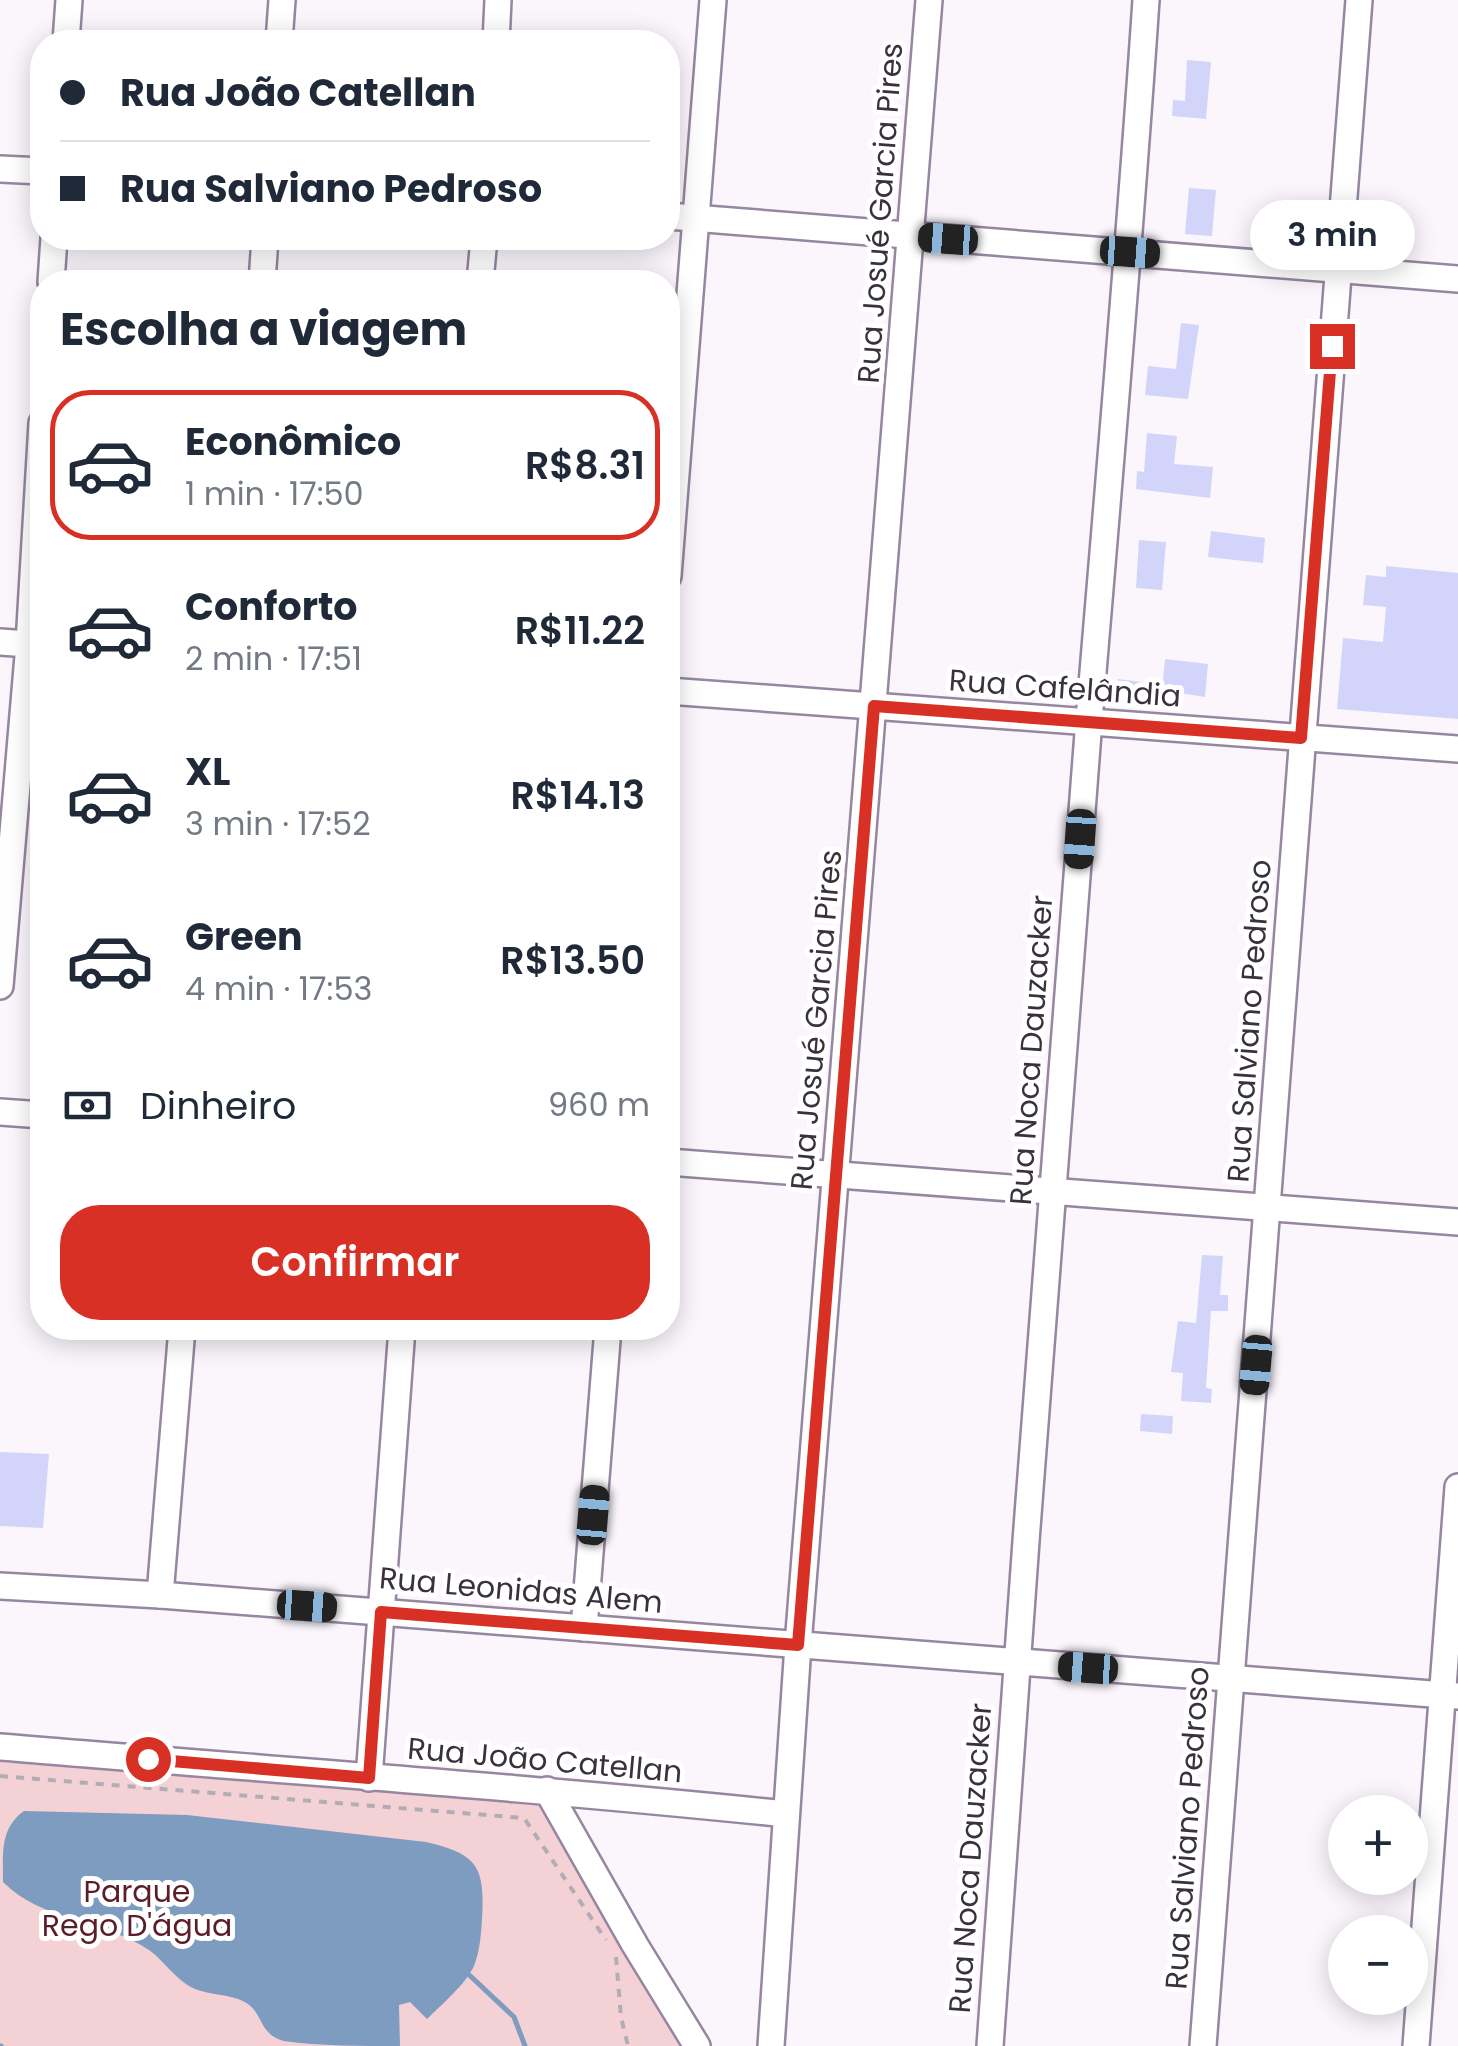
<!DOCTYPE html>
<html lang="pt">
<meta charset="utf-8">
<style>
body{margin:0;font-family:Poppins,sans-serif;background:#f6f6f7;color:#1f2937;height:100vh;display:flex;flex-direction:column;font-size:38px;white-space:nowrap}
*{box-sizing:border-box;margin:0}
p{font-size:32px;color:#747a83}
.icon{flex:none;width:55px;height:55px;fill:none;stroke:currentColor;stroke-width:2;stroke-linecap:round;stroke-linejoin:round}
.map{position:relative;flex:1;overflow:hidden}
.details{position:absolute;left:30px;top:270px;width:650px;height:1070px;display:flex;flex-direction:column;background:#fff;border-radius:40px;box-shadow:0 5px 25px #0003}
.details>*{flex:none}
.hud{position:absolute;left:30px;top:30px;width:650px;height:220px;border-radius:40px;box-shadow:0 5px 25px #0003;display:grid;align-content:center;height:220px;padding:0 30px;background:#fff}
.controls{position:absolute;left:1328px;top:1795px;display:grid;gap:20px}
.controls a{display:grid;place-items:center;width:100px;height:100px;border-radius:50%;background:#fff;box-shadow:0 5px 25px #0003;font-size:50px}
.end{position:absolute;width:45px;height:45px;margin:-22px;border:12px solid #d93025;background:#fff;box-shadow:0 0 0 5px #fff}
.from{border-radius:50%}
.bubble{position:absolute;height:70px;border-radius:35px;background:#fff;box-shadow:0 5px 25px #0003;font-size:32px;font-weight:600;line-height:70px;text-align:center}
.car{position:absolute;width:30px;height:60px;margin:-30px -15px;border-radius:12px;box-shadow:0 0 8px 2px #0007;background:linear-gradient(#222 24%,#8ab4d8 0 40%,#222 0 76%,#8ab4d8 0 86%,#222 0)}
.hud b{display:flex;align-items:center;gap:35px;height:95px;font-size:38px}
.hud b+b{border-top:2px solid #e0e1e3}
.hud i{width:25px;height:25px;background:#1f2937}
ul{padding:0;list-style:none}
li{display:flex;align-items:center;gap:30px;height:150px;margin:0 20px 15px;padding:0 10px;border:5px solid transparent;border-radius:40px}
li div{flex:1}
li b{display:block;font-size:38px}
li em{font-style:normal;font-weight:600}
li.on{border-color:#d93025}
li>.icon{width:90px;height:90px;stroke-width:1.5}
h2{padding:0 30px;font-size:45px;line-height:120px}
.pay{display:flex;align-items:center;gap:25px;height:110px;padding:0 30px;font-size:38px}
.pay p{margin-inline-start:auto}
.button{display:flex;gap:20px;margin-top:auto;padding:20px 30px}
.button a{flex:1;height:115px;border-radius:40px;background:#d93025;color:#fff;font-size:40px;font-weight:600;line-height:115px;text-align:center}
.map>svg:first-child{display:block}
</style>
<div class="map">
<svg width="1458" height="2046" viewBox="0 0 1458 2046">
<rect width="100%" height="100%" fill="#faf6fc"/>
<polygon fill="#f4d1d5" points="0,1762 539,1799 694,2046 0,2046"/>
<path fill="#7d9cbf" d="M24,1811L187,1815L426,1842C478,1854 485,1867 482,1919C481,1934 480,1951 474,1966C465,1985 442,2004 427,2019L410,2002L399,2005L400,2046C362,2046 320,2046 284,2041C259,2034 264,2016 248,2004C232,1993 206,1996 189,1986C174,1977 163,1960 149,1950C103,1919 43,1922 3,1882C3,1853 0,1828 24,1811Z"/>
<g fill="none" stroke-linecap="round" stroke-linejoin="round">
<g stroke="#7d9cbf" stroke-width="5">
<polyline points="465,1971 514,2017 525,2046"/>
<polyline points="0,2046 1,2046"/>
</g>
</g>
<g fill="#d2d5f9">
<polygon points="1187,60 1211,62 1206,119 1172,116 1173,100 1185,101"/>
<polygon points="1189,188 1216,190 1212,236 1185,234"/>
<polygon points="1181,323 1199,325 1188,399 1145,395 1148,366 1176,369"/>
<polygon points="1147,433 1177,436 1174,464 1213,467 1210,498 1136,489 1137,471 1144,472"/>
<polygon points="1211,531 1265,538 1263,563 1208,557"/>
<polygon points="1139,540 1166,542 1162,590 1136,588"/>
<polygon points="1386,566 1458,573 1458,719 1337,709 1343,638 1383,642 1386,607 1363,605 1366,575 1386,577"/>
<polygon points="1165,659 1208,664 1205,697 1162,690"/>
<polygon points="1118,679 1150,683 1147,705 1115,701"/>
<polygon points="1202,1255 1223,1256 1220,1295 1228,1295 1228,1311 1211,1311 1206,1388 1212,1389 1211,1403 1181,1401 1183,1373 1171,1372 1178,1321 1196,1323"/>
<polygon points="1141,1414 1173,1416 1172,1434 1140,1431"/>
<polygon points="0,1452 49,1454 43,1528 0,1526"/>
</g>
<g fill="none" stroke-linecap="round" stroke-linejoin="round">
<defs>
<g id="minor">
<polyline points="66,42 69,0"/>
<polyline points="279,42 282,0"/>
<polyline points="496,42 498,0"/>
<polyline points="0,169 42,171"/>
<polyline points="668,216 1458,279"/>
<polyline points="51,282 54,238"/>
<polyline points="262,282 265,238"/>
<polyline points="480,282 484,238"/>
<polyline points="668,576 713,0"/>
<polyline points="0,642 42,645"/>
<polyline points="668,691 1458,749"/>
<polyline points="0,986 29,644 42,423"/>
<polyline points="0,1112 42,1115"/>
<polyline points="668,1162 1458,1222"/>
<polyline points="0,1586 160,1595 1458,1696"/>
<polyline points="160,1595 182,1328"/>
<polyline points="584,1628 608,1328"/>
<path d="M0,1747C262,1769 525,1787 786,1814"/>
<polyline points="369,1778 402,1328"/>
<polyline points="547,1790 635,1945 697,2046"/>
<polyline points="771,2046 798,1645 929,0"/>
<path d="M990,2046C1021,1604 1053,1161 1089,720C1109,480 1130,240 1146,0"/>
<polyline points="1203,2046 1359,0"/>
<polyline points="1416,2046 1458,1487"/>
</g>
</defs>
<use href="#minor" stroke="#9686a0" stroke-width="30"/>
<g stroke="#b2adb5" stroke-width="4" stroke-dasharray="8 8" stroke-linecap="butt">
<polyline points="0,1776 524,1818 606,1940"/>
<polyline points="616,1957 621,2017 628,2046"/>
</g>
<use href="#minor" stroke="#fff" stroke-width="25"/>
</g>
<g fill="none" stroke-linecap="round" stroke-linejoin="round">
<polyline stroke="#d93025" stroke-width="12" points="148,1759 369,1778 381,1612 798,1645 874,706 1301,738 1332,346"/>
</g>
<g text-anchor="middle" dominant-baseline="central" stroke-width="10" stroke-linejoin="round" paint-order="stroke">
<g font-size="30" fill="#39323d" stroke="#fff">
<text transform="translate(880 213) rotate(-86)">Rua Josué Garcia Pires</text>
<text transform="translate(1065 688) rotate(4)">Rua Cafelândia</text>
<text transform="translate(816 1020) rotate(-85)">Rua Josué Garcia Pires</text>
<text transform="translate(1249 1021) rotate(-86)">Rua Salviano Pedroso</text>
<text transform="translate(1031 1050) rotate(-86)">Rua Noca Dauzacker</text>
<text transform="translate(521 1590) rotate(5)">Rua Leonidas Alem</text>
<text transform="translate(545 1760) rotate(5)">Rua João Catellan</text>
<text transform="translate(1187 1828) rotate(-86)">Rua Salviano Pedroso</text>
<text transform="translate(970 1858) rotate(-86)">Rua Noca Dauzacker</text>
</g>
<g font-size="30" fill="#5c1d2a" stroke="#fff">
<text x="137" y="1891">Parque<tspan x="137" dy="34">Rego D'água</tspan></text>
</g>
</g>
</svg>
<div class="controls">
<a>+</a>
<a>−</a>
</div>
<i class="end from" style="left:148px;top:1759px"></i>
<i class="end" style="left:1332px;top:346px"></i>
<div class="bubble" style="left:1250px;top:200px;width:165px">3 min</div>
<i class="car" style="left:948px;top:239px;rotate:274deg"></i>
<i class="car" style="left:1130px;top:252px;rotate:94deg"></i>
<i class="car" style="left:1080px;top:839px;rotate:184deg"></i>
<i class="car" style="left:1256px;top:1365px;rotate:185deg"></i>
<i class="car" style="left:593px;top:1515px;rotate:5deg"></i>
<i class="car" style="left:307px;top:1606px;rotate:94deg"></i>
<i class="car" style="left:1088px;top:1668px;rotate:274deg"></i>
<div class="hud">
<b><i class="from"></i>Rua João Catellan</b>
<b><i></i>Rua Salviano Pedroso</b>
</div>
<section class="details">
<h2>Escolha a viagem</h2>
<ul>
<li class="on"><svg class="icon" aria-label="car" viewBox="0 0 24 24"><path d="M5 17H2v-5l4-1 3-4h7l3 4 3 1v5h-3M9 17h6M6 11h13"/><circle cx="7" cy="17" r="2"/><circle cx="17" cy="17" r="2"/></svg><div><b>Econômico</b><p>1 min · 17:50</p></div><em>R$8.31</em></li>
<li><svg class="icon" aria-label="car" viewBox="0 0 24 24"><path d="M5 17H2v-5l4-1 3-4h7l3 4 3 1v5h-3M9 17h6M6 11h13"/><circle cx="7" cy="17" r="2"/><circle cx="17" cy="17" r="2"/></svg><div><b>Conforto</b><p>2 min · 17:51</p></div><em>R$11.22</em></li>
<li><svg class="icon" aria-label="car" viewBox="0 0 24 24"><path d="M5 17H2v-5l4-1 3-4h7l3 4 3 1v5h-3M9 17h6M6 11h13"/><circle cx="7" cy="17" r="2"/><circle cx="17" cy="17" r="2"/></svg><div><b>XL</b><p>3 min · 17:52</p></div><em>R$14.13</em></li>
<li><svg class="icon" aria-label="car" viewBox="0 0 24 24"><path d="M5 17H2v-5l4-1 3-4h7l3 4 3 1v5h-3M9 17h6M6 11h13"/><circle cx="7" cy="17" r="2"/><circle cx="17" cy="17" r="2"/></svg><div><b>Green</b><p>4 min · 17:53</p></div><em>R$13.50</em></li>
</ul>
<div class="pay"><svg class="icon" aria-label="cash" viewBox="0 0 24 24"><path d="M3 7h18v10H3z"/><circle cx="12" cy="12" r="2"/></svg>Dinheiro<p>960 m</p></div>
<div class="button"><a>Confirmar</a></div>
</section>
</div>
